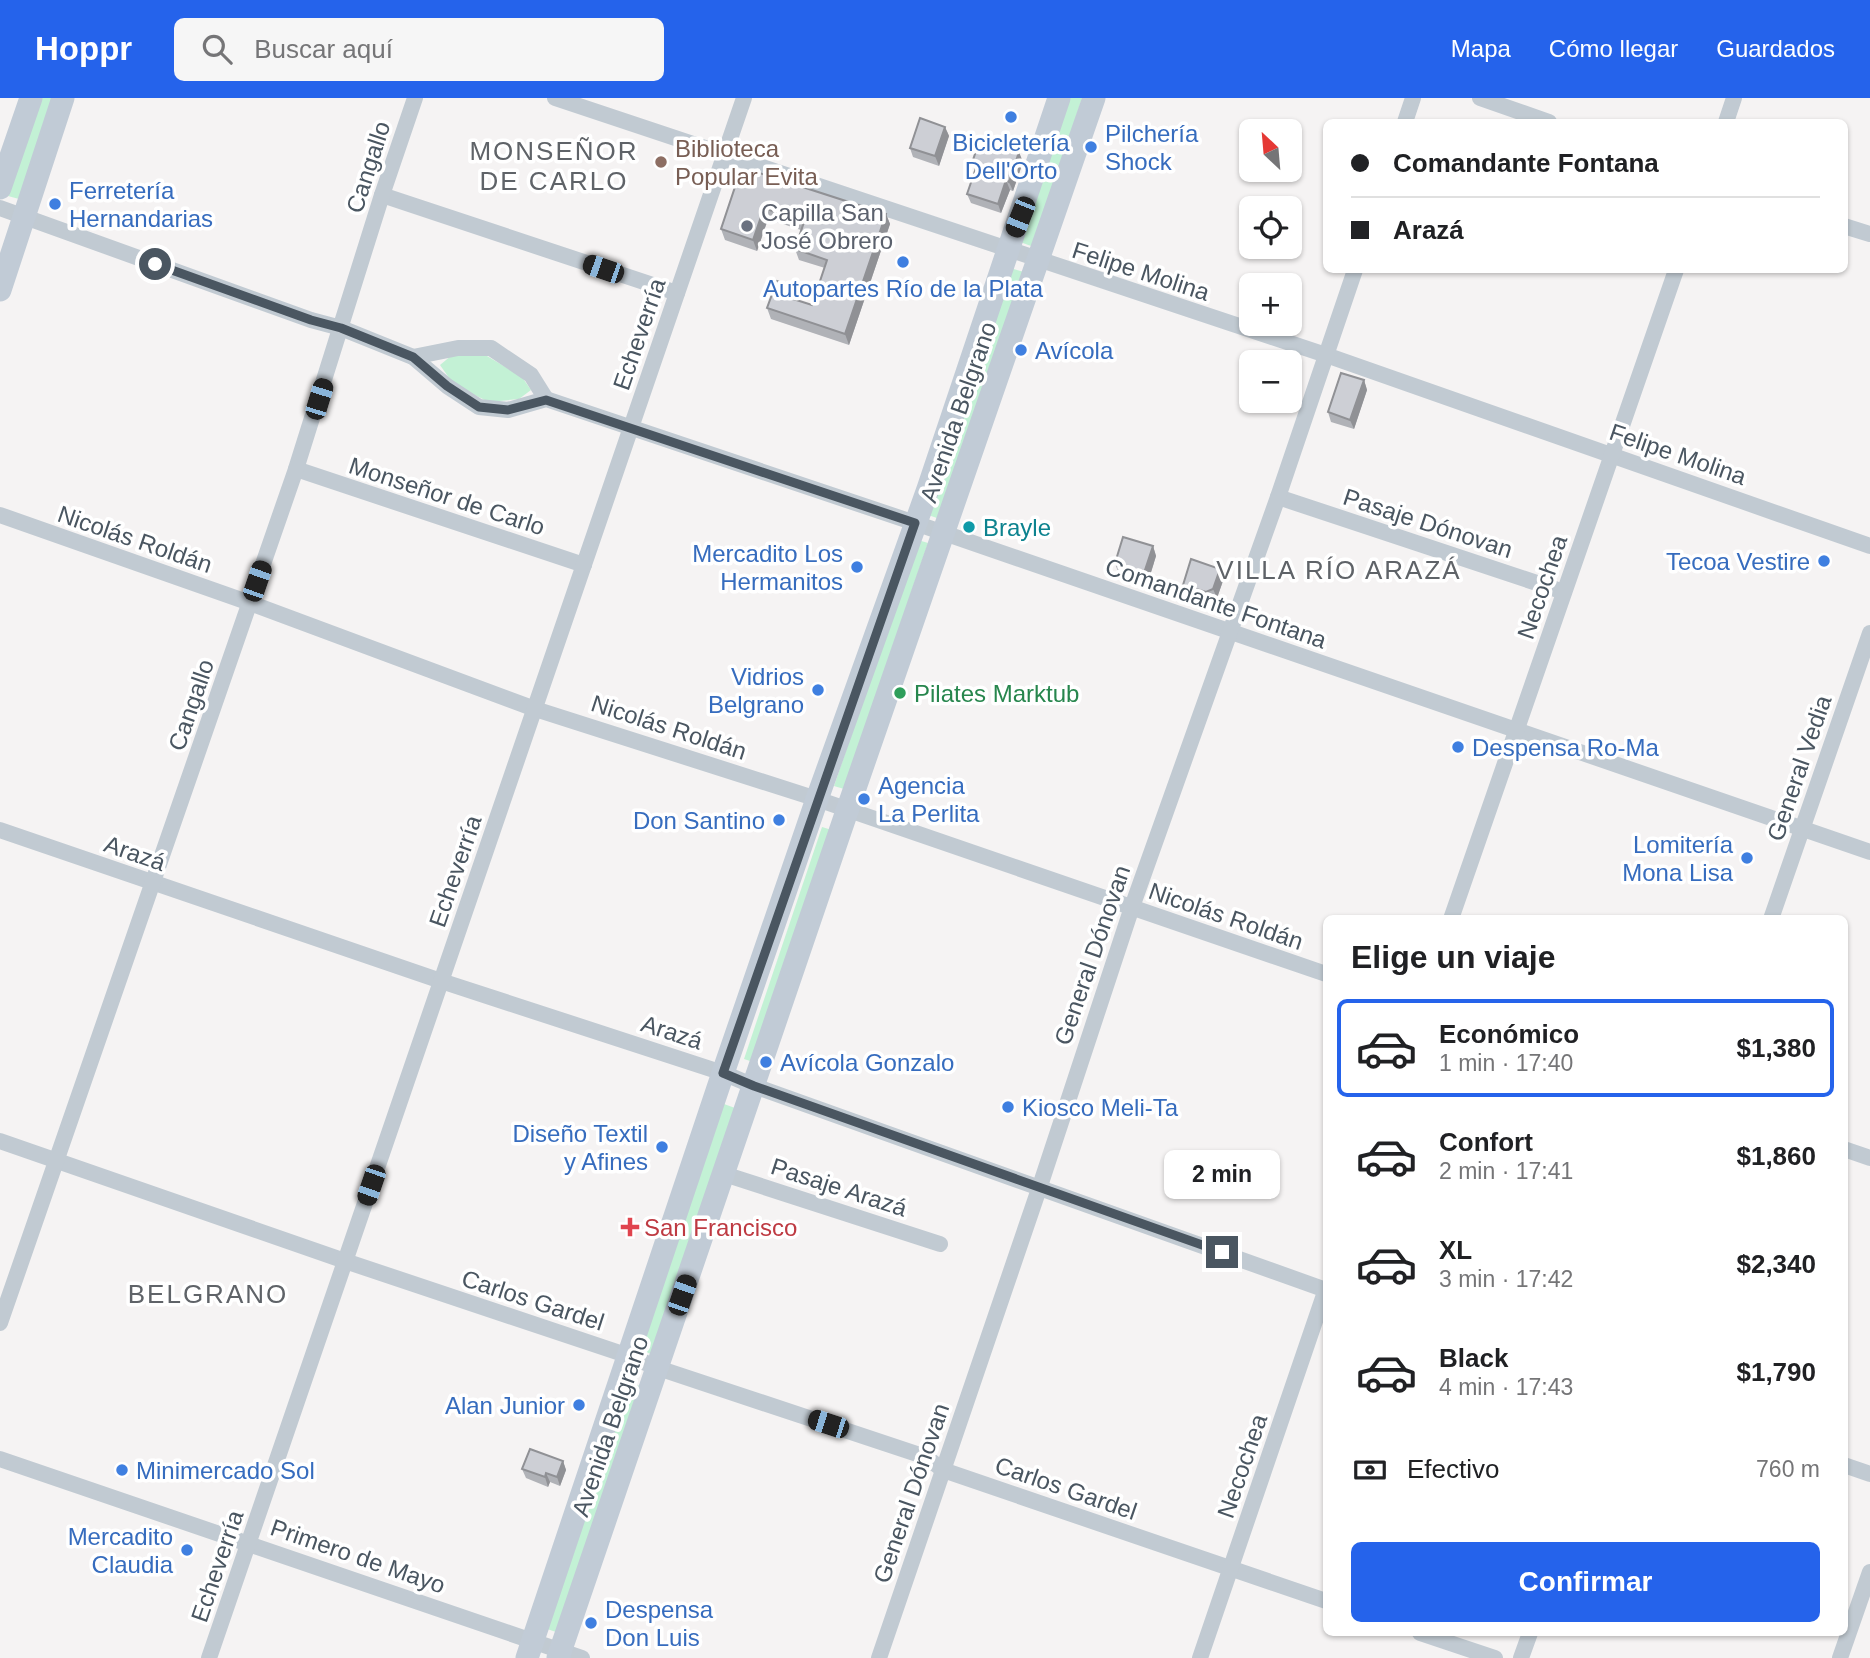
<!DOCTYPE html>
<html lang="es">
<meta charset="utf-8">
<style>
body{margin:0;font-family:Arial,sans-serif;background:#f6f6f6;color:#202124;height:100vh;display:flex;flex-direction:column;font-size:26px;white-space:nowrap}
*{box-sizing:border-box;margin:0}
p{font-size:23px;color:#757577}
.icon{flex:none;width:38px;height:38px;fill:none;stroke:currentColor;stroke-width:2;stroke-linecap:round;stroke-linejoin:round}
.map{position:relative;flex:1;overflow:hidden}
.drawer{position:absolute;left:1323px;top:817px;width:525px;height:721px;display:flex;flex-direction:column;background:#fff;border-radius:10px;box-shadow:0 2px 5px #0004}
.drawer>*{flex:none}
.guide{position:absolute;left:1323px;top:21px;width:525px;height:154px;border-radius:10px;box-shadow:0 2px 5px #0004;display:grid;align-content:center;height:154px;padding:0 28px;background:#fff}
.needle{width:46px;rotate:334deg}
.tools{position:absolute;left:1239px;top:21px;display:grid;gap:14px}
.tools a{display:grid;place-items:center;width:63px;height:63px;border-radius:10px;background:#fff;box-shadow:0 2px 5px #0004;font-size:35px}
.end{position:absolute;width:32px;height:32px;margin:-16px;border:9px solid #4a5661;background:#fff;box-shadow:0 0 0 4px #fff}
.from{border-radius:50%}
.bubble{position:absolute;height:49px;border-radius:10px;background:#fff;box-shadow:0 2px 5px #0004;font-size:23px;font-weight:700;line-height:49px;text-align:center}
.car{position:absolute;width:21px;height:42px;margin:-21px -10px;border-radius:9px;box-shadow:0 0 5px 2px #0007;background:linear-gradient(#222 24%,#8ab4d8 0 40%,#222 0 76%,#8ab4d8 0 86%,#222 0)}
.guide b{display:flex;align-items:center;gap:24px;height:66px;font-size:26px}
.guide b+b{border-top:2px solid #e0e0e0}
.guide i{width:18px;height:18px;background:#202124}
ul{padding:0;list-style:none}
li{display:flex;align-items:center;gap:21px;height:98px;margin:0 14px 10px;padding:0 14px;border:4px solid transparent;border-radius:10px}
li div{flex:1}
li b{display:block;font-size:26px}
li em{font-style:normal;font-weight:700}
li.active{border-color:#2563eb}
li>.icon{width:63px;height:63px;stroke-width:1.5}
h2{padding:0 28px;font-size:32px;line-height:84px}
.pay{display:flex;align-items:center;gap:18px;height:77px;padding:0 28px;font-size:26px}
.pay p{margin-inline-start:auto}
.cta{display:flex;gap:14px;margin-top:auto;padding:14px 28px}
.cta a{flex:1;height:80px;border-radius:10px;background:#2563eb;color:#fff;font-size:28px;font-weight:700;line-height:80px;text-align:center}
header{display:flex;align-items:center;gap:42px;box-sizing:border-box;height:98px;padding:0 35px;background:#2563eb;color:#fff}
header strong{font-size:33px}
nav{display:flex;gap:38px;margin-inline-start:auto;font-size:24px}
.search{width:490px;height:63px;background:#f6f6f6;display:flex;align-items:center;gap:18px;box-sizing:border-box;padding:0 24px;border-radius:10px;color:#757577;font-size:26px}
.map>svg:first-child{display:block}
</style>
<header>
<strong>Hoppr</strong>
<div class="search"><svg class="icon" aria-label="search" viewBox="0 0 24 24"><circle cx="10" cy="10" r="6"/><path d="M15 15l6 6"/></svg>Buscar aquí</div>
<nav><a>Mapa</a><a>Cómo llegar</a><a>Guardados</a></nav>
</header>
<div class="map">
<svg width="1870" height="1560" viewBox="0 0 1870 1560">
<rect width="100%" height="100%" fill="#f5f3f3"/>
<g fill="#c3f1d5">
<polygon points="42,0 53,0 19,101 8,98"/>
<polygon points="1067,0 1082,0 1034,149 1020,144"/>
<polygon points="1010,170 1024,174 940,421 925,416"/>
<polygon points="452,257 487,258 522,279 531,292 519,301 489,304 454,287 440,267"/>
<polygon points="918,442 928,445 844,691 834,688"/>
<polygon points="822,729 835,733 756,965 744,961"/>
<polygon points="724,1006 735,1010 651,1256 641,1252"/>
<polygon points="631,1285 643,1289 559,1535 547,1531"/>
</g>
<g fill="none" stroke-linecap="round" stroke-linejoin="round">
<g stroke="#c1cad2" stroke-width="16">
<polyline points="555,0 1326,257 1870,448"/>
<polyline points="1480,0 1549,24"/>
<polyline points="1405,24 1413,0"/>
<polyline points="1726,24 1734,0"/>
<polyline points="382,97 677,195"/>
<polyline points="0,110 311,222 341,230 413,259 447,288 479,309 508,312 546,301 915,425 1870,754"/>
<polyline points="1844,128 1870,136"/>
<polyline points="413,259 458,250 491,250 531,277 546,301"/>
<polyline points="296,371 584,467"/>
<polyline points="1278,399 1564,494"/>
<polyline points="0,417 250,505 535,611 817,701 1326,876"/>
<polyline points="0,732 441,883 723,975 754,988 1326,1192"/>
<polyline points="1451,821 1676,172"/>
<polyline points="1771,821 1870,535"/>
<polyline points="0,1043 345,1163 629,1258 658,1270 926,1359 943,1372 1326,1503"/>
<polyline points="1844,1051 1870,1060"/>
<polyline points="724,1076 940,1146"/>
<polyline points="0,1225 296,371 382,97 415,0"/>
<polyline points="0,1361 582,1560"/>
<polyline points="1844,1367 1870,1376"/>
<polyline points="1420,1535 1495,1560"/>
<polyline points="209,1560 744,0"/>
<polyline points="879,1560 1040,1088 1132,809 1278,399 1355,172"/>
<polyline points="1200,1560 1326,1191"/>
<polyline points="1521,1560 1530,1535"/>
<polyline points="1840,1560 1870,1474"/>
</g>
<g stroke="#c1cbd6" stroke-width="23">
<polyline points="0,90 31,0"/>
<polyline points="0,192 63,0"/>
<polyline points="527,1560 723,975 817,701 928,391 1059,0"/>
<polyline points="558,1560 847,713 1094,0"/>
</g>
</g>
<g fill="#b0b2b7">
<polygon points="945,29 949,38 939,68 913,59 910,50"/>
<polygon points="973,62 1023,64 1013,93 1010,92 1001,115 971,105 967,96 976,70"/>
<polygon points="750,83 886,116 890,126 849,247 771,221 767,210 791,188 794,198 793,201 812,207 825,170 799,162 795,151 801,132 768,121 757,153 725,142 721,131"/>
<polygon points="1364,282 1367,292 1354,331 1331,324 1328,314"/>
<polygon points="1153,448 1156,458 1148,484 1118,474 1115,465"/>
<polygon points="1220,471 1224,480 1217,500 1210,504 1186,496 1183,487"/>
<polygon points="563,1363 566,1372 560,1388 550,1384 548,1389 526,1380 522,1371"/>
</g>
<g fill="#909195">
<polygon points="945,29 949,38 939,68 935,58"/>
<polygon points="1019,54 1023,64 1013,93 1009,84"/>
<polygon points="1006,82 1010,92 1001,115 998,106"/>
<polygon points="764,110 768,121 757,153 753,142"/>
<polygon points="886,116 890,126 849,247 845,236"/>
<polygon points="791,188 794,198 791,209 787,199"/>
<polygon points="1364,282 1367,292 1354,331 1350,322"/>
<polygon points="1153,448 1156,458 1148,484 1144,475"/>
<polygon points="1220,471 1224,480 1217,500 1213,491"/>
<polygon points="563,1363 566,1372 560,1388 557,1379"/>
<polygon points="546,1375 550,1384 548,1389 545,1379"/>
</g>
<g fill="#cdcfd5" stroke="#909195" stroke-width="2">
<polygon points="920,20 945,29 935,58 910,50"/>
<polygon points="980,41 1019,54 1009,84 1006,82 998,106 967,96 978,64 973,62"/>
<polygon points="753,73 886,116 845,236 767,210 777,183 791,188 787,199 812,207 827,162 795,151 804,124 764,110 753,142 721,131 738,80 750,83"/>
<polygon points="1341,275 1364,282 1350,322 1328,314"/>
<polygon points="1123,439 1153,448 1144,475 1115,465"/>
<polygon points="1191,461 1220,471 1213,491 1206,494 1183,487"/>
<polygon points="530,1351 563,1363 557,1379 546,1375 545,1379 522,1371"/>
</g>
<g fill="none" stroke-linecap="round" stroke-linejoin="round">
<polyline stroke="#4a5661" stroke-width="9" points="155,166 311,222 341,230 413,259 447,288 479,309 508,312 546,302 915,425 723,975 754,988 1222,1154"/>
</g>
<g fill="#3f7fe0" stroke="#fff" stroke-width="2.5">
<circle cx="1011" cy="19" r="7"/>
<circle cx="1091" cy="49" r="7"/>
<circle cx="55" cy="106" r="7"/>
<circle cx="903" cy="164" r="7"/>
<circle cx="1021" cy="252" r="7"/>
<circle cx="1824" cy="463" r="7"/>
<circle cx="857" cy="469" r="7"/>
<circle cx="818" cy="592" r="7"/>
<circle cx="1458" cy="649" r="7"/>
<circle cx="864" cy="701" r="7"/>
<circle cx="779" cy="722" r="7"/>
<circle cx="1747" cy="760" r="7"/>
<circle cx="766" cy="964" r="7"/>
<circle cx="1008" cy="1009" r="7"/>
<circle cx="662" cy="1049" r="7"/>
<circle cx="579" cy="1307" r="7"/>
<circle cx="122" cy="1372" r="7"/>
<circle cx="187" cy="1452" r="7"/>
<circle cx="591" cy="1525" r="7"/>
</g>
<circle fill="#8d6e63" stroke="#fff" stroke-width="2.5" cx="661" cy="64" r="7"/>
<circle fill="#6b7280" stroke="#fff" stroke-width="2.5" cx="747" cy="128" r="7"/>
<circle fill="#0f9aa8" stroke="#fff" stroke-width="2.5" cx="969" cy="429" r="7"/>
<circle fill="#2e9e5b" stroke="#fff" stroke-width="2.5" cx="900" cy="595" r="7"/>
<path fill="#e0444e" stroke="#fff" stroke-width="2.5" d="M626.5 1118.5h7v7h7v7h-7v7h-7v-7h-7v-7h7z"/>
<g text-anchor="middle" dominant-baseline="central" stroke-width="7" stroke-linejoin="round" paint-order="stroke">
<g font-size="24" fill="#366cbe" stroke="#fff" text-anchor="start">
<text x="1105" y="35">Pilchería<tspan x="1105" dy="28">Shock</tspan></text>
<text x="1011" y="44" text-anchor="middle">Bicicletería<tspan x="1011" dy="28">Dell'Orto</tspan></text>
<text x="69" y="92">Ferretería<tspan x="69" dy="28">Hernandarias</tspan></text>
<text x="903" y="190" text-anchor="middle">Autopartes Río de la Plata</text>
<text x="1035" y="252">Avícola</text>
<text x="843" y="455" text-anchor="end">Mercadito Los<tspan x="843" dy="28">Hermanitos</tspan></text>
<text x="1810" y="463" text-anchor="end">Tecoa Vestire</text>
<text x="804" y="578" text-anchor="end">Vidrios<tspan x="804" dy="28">Belgrano</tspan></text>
<text x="1472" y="649">Despensa Ro-Ma</text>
<text x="878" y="687">Agencia<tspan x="878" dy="28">La Perlita</tspan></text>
<text x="765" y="722" text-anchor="end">Don Santino</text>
<text x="1733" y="746" text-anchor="end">Lomitería<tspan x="1733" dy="28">Mona Lisa</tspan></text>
<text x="780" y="964">Avícola Gonzalo</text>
<text x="1022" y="1009">Kiosco Meli-Ta</text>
<text x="648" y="1035" text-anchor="end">Diseño Textil<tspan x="648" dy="28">y Afines</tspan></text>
<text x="565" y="1307" text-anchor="end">Alan Junior</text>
<text x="136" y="1372">Minimercado Sol</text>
<text x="173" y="1438" text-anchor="end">Mercadito<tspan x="173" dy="28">Claudia</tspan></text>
<text x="605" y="1511">Despensa<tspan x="605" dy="28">Don Luis</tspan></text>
</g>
<g font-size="24" fill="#785e54" stroke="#fff" text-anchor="start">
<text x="675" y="50">Biblioteca<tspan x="675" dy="28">Popular Evita</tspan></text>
</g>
<g font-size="24" fill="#4a5661" stroke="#fff">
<text transform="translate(368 69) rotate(-72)">Cangallo</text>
<text transform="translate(1141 173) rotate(18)">Felipe Molina</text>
<text transform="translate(639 236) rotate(-71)">Echeverría</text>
<text transform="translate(958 314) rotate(-71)">Avenida Belgrano</text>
<text transform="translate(1678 356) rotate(19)">Felipe Molina</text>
<text transform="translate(447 398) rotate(18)">Monseñor de Carlo</text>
<text transform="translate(1428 425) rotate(18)">Pasaje Dónovan</text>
<text transform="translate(135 441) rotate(19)">Nicolás Roldán</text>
<text transform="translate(1542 489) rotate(-71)">Necochea</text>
<text transform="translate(1216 505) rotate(19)">Comandante Fontana</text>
<text transform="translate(191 607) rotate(-71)">Cangallo</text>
<text transform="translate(669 629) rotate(18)">Nicolás Roldán</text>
<text transform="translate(1799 670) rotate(-71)">General Vedia</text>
<text transform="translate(135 755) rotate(19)">Arazá</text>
<text transform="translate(455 773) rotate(-71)">Echeverría</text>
<text transform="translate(1226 818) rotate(19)">Nicolás Roldán</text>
<text transform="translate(1092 857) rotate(-71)">General Dónovan</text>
<text transform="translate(672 934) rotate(18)">Arazá</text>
<text transform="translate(839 1089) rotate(18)">Pasaje Arazá</text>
<text transform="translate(533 1202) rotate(18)">Carlos Gardel</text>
<text transform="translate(610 1328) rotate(-71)">Avenida Belgrano</text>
<text transform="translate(1242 1368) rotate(-71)">Necochea</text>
<text transform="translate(1066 1390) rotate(19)">Carlos Gardel</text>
<text transform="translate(911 1395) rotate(-71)">General Dónovan</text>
<text transform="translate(358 1458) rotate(19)">Primero de Mayo</text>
<text transform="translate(217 1468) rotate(-71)">Echeverría</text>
</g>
<g font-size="24" fill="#5b616d" stroke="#fff" text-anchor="start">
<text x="761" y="114">Capilla San<tspan x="761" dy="28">José Obrero</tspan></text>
</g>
<g font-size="24" fill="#0d838f" stroke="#fff" text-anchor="start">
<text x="983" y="429">Brayle</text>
</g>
<g font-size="24" fill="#27864d" stroke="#fff" text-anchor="start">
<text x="914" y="595">Pilates Marktub</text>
</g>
<g font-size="24" fill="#be3a42" stroke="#fff" text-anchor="start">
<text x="644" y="1129">San Francisco</text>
</g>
<g font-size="26" letter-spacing="2" fill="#5f6368" stroke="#fff">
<text x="554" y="53">MONSEÑOR<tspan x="554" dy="30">DE CARLO</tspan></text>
<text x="1339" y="472">VILLA RÍO ARAZÁ</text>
<text x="208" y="1196">BELGRANO</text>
</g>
</g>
</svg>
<div class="tools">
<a><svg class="needle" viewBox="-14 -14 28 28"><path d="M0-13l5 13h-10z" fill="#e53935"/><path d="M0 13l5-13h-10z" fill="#757577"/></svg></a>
<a><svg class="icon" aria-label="locate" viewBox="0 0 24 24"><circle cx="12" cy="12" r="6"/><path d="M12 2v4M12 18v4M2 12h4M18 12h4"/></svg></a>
<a>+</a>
<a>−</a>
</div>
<i class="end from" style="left:155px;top:166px"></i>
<i class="end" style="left:1222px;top:1154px"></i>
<div class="bubble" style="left:1164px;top:1052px;width:116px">2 min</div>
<i class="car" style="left:1020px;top:119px;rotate:202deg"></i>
<i class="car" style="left:603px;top:171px;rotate:289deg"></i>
<i class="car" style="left:319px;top:301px;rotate:17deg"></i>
<i class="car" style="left:257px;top:483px;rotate:19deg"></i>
<i class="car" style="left:371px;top:1087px;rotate:199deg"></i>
<i class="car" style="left:682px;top:1197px;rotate:19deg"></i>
<i class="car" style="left:828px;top:1326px;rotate:288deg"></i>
<div class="guide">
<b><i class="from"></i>Comandante Fontana</b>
<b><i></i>Arazá</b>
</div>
<section class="drawer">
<h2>Elige un viaje</h2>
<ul>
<li class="active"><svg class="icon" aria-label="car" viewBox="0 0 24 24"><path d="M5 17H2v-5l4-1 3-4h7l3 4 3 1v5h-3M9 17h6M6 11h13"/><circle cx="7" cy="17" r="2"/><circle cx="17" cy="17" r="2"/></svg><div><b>Económico</b><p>1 min · 17:40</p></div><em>$1,380</em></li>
<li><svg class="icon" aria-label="car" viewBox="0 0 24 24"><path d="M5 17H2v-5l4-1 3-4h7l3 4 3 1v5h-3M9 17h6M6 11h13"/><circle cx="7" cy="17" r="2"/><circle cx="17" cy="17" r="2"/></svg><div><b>Confort</b><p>2 min · 17:41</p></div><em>$1,860</em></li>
<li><svg class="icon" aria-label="car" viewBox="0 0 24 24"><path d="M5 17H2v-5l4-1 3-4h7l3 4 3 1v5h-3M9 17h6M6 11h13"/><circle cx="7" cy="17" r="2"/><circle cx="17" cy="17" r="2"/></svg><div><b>XL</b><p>3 min · 17:42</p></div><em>$2,340</em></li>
<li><svg class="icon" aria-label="car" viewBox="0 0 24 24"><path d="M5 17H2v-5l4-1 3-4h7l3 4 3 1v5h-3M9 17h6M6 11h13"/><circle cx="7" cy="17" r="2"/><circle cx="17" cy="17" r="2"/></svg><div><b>Black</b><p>4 min · 17:43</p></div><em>$1,790</em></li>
</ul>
<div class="pay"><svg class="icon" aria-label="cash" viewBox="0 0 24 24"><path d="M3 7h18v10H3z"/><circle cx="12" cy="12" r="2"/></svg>Efectivo<p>760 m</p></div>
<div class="cta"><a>Confirmar</a></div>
</section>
</div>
